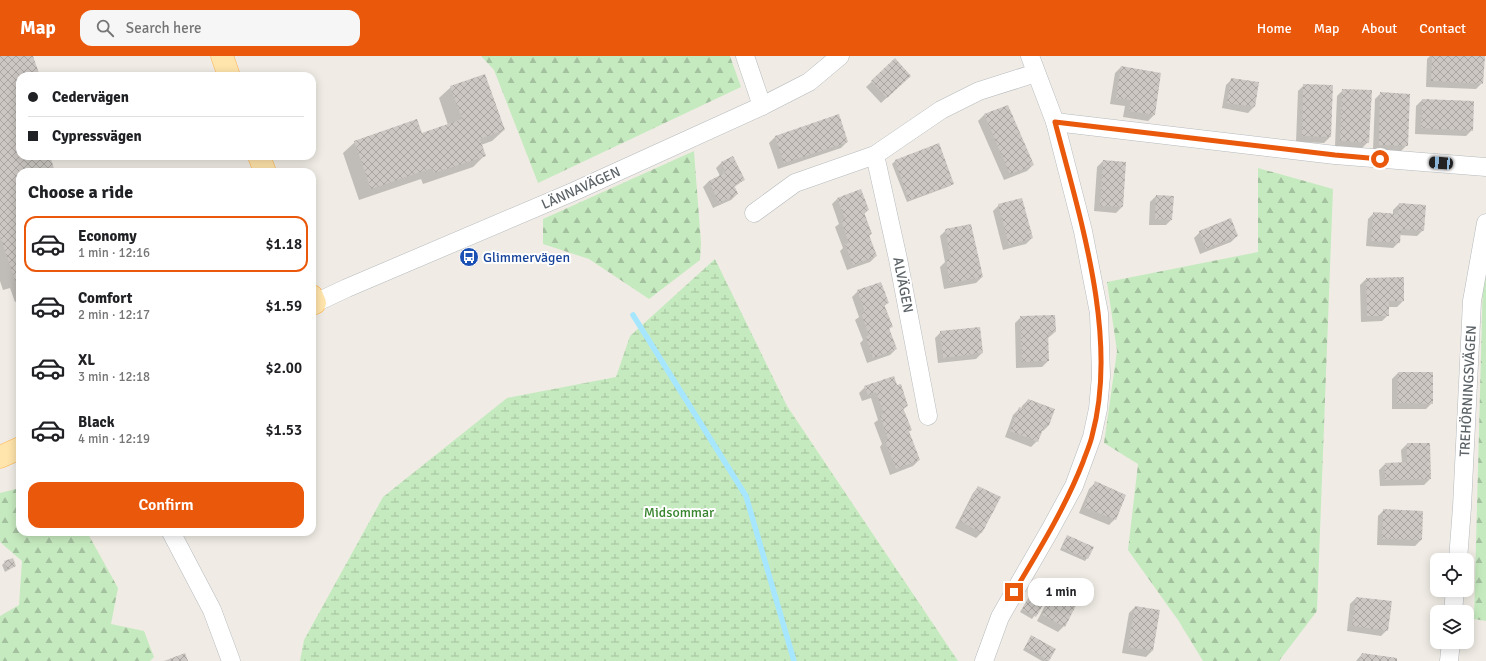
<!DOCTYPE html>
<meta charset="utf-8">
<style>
body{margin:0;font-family:Signika,sans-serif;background:#f6f6f6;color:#202124;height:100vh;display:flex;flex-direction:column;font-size:15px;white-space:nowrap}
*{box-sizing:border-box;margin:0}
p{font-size:13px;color:#757577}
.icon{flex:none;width:22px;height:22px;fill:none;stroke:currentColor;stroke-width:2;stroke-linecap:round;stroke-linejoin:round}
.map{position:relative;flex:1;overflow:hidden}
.sheet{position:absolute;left:16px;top:112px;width:300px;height:368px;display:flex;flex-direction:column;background:#fff;border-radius:12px;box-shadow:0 2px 10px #0003}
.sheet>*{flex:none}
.guide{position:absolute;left:16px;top:16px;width:300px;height:88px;border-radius:12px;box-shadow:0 2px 10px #0003;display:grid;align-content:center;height:88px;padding:0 12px;background:#fff}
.controls{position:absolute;left:1430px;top:497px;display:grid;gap:8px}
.controls a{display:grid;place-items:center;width:44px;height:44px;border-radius:8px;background:#fff;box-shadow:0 2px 10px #0003;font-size:20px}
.end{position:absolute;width:18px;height:18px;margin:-9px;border:5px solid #ea580c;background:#fff;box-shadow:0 0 0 2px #fff}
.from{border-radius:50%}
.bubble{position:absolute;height:28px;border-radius:12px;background:#fff;box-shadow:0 2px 10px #0003;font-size:13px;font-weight:600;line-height:28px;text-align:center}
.car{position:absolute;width:12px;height:24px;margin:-12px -6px;border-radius:5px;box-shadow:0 0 3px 1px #0007;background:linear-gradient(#222 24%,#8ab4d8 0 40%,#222 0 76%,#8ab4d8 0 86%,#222 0)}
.guide b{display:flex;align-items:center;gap:14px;height:38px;font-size:15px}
.guide b+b{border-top:1px solid #e0e0e0}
.guide i{width:10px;height:10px;background:#202124}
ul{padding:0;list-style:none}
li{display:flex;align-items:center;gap:12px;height:56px;margin:0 8px 6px;padding:0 4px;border:2px solid transparent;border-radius:12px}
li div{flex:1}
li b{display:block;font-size:15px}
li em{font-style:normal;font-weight:600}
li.on{border-color:#ea580c}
li>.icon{width:36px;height:36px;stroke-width:1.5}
h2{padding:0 12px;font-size:18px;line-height:48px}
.cta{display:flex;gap:8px;margin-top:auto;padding:8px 12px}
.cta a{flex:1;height:46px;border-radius:12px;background:#ea580c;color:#fff;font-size:16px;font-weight:600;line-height:46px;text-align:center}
header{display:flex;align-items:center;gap:24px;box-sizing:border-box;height:56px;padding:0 20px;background:#ea580c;color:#fff}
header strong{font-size:19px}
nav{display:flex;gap:22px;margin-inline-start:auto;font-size:14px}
.search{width:280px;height:36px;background:#f6f6f6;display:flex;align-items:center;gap:10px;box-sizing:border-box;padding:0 14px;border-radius:12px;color:#757577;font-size:15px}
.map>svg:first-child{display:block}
</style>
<header>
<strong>Map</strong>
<div class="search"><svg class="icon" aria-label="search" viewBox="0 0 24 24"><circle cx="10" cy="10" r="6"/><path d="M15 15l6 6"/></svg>Search here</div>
<nav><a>Home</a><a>Map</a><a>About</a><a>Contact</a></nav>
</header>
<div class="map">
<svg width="1486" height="605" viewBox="0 0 1486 605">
<defs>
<pattern id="forest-firs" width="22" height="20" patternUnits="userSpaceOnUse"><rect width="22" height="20" fill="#c6eabf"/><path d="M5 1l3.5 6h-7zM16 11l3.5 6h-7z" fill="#a4c19f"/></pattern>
<pattern id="wetland-marsh" width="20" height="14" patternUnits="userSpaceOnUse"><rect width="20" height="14" fill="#c6eabf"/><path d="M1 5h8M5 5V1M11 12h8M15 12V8" fill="none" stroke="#a4c19f"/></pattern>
<pattern id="building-cross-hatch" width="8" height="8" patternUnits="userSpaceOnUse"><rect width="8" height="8" fill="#ccc7c2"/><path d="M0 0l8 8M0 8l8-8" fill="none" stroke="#a9a5a1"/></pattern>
</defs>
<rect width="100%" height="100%" fill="#f0ece5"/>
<g fill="url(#forest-firs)">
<polygon points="481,0 730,0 741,31 538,127 494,14"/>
<polygon points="694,95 701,187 700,204 649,243 589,203 543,188 543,163"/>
<polygon points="1258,112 1333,133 1317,555 1279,605 1203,605 1178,564 1128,494 1138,408 1104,387 1117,295 1107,226 1258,196"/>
<polygon points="1484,186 1486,188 1486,565 1474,563"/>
<polygon points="20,432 20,476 87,476 118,532 111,568 144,575 154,601 150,605 0,605 0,560 19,549 22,505 0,486 0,437"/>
</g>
<polygon fill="url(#wetland-marsh)" points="715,203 787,350 958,605 300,605 304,584 383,441 507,342 616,321 630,280"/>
<g fill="#0003">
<polygon points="0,0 32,0 39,20 20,20 20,100 49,100 54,116 20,116 20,244 15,246 10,232 3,234 0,225"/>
<polygon points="1430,0 1484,0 1482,27 1476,33 1426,31 1427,3"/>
<polygon points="895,4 910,20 881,47 866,31"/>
<polygon points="1121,11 1154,59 1148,65 1123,61 1125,50 1110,48 1115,17"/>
<polygon points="1232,23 1254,51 1248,57 1222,52 1226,29"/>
<polygon points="1304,29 1330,81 1324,87 1296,86 1298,35"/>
<polygon points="451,31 504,74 492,85 481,89 485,99 473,111 423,128 421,123 359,144 343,97 355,86 421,78 448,69 439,42"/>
<polygon points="1343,34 1368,86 1362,92 1335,91 1337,40"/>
<polygon points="1381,37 1407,89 1401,95 1373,94 1375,43"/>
<polygon points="1422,44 1472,74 1466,80 1415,78 1416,50"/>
<polygon points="1007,50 1033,109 1027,115 1004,124 978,65 984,59"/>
<polygon points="839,60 847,86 841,92 778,113 769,87 775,81"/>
<polygon points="939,89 953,127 950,130 907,146 892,108 895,105"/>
<polygon points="1103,105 1122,151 1116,157 1094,155 1097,111"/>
<polygon points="722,106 744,124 734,131 737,138 731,144 713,152 703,131 709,125 720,120 716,112"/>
<polygon points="1156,140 1172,163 1166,169 1149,169 1150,146"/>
<polygon points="838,142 868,154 864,158 871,178 869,180 876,200 870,206 847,214 840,195 843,192 835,171 839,168 832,148"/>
<polygon points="1399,148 1423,174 1417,180 1399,179 1399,186 1393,192 1366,190 1368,163 1374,157 1393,158 1393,154"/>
<polygon points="999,149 1032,182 1026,188 1003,194 993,155"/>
<polygon points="946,174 982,221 976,227 944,233 940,211 945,206 940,180"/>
<polygon points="1200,176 1237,180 1231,186 1200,198 1194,182"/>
<polygon points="1366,223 1403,245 1397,251 1388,251 1388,259 1382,265 1361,266 1360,229"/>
<polygon points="858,235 888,247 884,250 891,271 889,273 896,293 890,299 867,307 860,287 863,284 855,264 859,261 852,241"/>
<polygon points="1021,261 1055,276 1048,282 1048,305 1042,311 1016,312 1015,267"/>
<polygon points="941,276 982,297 976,303 938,307 935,282"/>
<polygon points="1398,317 1432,347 1426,353 1392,353 1392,323"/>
<polygon points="865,331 907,350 903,354 911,374 908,376 919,404 913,410 890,419 880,391 882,388 874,367 878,364 871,342 862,345 859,337"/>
<polygon points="1028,344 1054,354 1049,369 1043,375 1041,374 1037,385 1031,391 1005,381 1013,359 1019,353 1021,353 1022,350"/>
<polygon points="1407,388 1430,423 1424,429 1380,430 1379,414 1385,408 1402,407 1401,394"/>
<polygon points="1095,427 1115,463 1109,469 1079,457 1089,433"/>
<polygon points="978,431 982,476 976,482 955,472 973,437"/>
<polygon points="1384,454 1422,456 1421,484 1415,490 1377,489 1378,460"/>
<polygon points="1068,480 1087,502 1085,505 1060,494 1065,483"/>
<polygon points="5,506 15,510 5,516 2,509"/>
<polygon points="1061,525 1064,570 1058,576 1037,565 1055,531"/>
<polygon points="1030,540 1043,548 1032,563 1020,556"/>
<polygon points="1356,542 1387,574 1381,580 1347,575 1350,548"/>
<polygon points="1135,551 1152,595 1146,601 1122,597 1129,557"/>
<polygon points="1031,581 1055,594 1048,605 1042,605 1023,594"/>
<polygon points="1362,598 1396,605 1356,605"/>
</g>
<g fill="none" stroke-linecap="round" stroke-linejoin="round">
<polyline stroke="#a6e6ff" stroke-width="5.5" points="633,259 746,440 794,605"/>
</g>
<g fill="url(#building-cross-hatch)">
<polygon points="0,0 33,0 40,20 20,20 20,100 50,100 55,116 20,116 20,238 0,180"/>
<polygon points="1432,0 1485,0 1483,28 1431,25"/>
<polygon points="895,2 911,20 887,42 871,25"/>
<polygon points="1121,10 1161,17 1155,59 1129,55 1131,44 1116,42"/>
<polygon points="485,18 505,74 480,83 486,100 434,117 432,112 371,133 354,85 417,63 422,77 462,63 450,30"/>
<polygon points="1231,22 1259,26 1255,51 1227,47"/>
<polygon points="1303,28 1333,29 1331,81 1302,80"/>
<polygon points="1342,33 1372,34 1369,87 1340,85"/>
<polygon points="1380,36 1410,38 1408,90 1379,89"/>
<polygon points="1422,43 1474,45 1473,75 1421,72"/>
<polygon points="1008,49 1034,109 1010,118 984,58"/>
<polygon points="839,58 848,86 784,107 775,80"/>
<polygon points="939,87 954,128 909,144 895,104"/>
<polygon points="733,100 745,124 734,129 738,138 719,147 709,125 726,116 721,106"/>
<polygon points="1103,104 1126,106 1123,151 1100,150"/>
<polygon points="861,133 869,154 864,156 872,178 869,179 877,200 853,209 845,188 849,187 841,164 845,163 837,142"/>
<polygon points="1156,139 1174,140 1172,164 1155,163"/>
<polygon points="1022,142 1033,182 1009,189 998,148"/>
<polygon points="1399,147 1426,149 1424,175 1401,173 1400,187 1371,185 1373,156 1398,158"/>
<polygon points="1231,162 1238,180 1206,193 1199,175"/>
<polygon points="971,168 983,221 950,227 946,204 951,203 945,173"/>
<polygon points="1404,221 1404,245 1389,245 1389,260 1367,260 1366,222"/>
<polygon points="881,226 889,247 884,248 893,271 889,272 897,293 873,302 866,281 869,279 861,257 865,256 857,234"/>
<polygon points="1055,259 1056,276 1048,276 1049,305 1022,306 1020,260"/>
<polygon points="980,271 983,297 943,302 940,275"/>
<polygon points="1398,316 1433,316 1433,348 1397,347"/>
<polygon points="894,320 897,329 901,328 908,350 903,352 912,374 909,375 920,404 896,413 885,385 888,383 880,360 884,358 876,336 868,339 864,330"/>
<polygon points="1028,343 1055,353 1049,369 1045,368 1038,386 1010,375 1019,351 1024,353"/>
<polygon points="1407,387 1430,387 1431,423 1385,424 1385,407 1407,406"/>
<polygon points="1095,425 1126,439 1116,464 1084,451"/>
<polygon points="978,430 1001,441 982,477 960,465"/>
<polygon points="1383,453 1423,455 1422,484 1382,483"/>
<polygon points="1067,479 1094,491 1088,503 1062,492"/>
<polygon points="13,502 16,510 8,514 4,505"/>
<polygon points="1060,524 1083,536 1065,571 1042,559"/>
<polygon points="1030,539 1044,547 1036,561 1022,553"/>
<polygon points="1356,541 1392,545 1388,575 1352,570"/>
<polygon points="1135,550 1160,554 1153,595 1128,591"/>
<polygon points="1031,579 1056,593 1049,605 1025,591"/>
<polygon points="185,597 188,605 164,605"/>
<polygon points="1362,597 1397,602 1397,605 1360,605"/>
</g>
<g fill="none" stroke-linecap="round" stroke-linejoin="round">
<defs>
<g id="minor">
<polyline points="745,0 762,50"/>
<polyline points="1055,66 1335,99 1486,111"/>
<polyline points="875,99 898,203 928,360"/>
<polyline points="754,157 795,127 875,99 941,54 979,35 1036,17"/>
<polyline points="315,247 347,232 575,135 762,50 809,26 840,0"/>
<polyline points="171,476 212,554 231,605"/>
<polyline points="1458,504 1462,451 1472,245 1486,167"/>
<polyline points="1453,556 1455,534"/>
<polyline points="984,605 1000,561 1050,474 1074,430 1092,381 1098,353 1101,320 1099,257 1083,175 1055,66 1030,0"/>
<polyline points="1449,605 1451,586"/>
</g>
<g id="major">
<polyline points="222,0 229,20"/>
<polyline points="259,100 265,116"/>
<polyline points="312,240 315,247 312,248"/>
<polyline points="0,401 20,392"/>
</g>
</defs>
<use href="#minor" stroke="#b5b9bd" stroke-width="19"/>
<use href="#major" stroke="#feb250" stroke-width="23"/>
<use href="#minor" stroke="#fff" stroke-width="18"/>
<use href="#major" stroke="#ffe4ab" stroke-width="22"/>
</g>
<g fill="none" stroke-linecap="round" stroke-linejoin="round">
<path stroke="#ea580c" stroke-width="5" d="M1014,536C1039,494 1065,452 1083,406C1086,397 1090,389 1092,380C1119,282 1080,162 1055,66L1335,99L1380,103"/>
</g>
<defs>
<symbol id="bus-disc" viewBox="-11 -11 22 22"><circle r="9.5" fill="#1a4fb4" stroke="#fff"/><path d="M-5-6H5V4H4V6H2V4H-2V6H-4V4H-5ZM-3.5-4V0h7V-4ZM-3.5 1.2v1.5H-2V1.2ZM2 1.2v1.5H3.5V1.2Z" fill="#fff"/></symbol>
</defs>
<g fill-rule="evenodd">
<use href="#bus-disc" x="458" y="190" width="22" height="22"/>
</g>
<g text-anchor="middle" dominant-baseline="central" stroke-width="4" stroke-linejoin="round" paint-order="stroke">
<g font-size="14" fill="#5c6367" stroke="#fff">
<text transform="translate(581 132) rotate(-24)">LÄNNAVÄGEN</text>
<text transform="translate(903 229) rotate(79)">ALVÄGEN</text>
<text transform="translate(1468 335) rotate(-87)">TREHÖRNINGSVÄGEN</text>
</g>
<g font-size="14" fill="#164399" stroke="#fff" text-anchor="start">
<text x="483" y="201">Glimmervägen</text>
</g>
<g font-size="14" fill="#37852d" stroke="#fff">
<text x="679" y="456">Midsommar</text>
</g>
</g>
</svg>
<div class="controls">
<a><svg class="icon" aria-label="locate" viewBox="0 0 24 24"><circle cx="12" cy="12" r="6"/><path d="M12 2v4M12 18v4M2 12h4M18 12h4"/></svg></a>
<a><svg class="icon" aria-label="layers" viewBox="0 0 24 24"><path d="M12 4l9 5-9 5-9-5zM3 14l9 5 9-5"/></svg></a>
</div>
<i class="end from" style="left:1380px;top:103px"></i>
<i class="end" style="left:1014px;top:536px"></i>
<div class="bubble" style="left:1028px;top:522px;width:66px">1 min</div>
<i class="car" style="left:1441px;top:107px;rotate:274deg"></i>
<div class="guide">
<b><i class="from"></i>Cedervägen</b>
<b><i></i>Cypressvägen</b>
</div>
<section class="sheet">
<h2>Choose a ride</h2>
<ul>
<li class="on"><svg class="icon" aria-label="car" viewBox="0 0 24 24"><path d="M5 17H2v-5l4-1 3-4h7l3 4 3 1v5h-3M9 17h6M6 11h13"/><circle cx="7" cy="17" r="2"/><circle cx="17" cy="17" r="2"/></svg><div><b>Economy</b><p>1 min · 12:16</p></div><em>$1.18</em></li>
<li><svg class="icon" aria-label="car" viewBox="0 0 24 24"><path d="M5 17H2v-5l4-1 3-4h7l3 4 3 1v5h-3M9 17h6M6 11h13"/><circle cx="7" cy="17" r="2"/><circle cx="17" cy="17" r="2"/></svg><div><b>Comfort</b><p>2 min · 12:17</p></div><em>$1.59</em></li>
<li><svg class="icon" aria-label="car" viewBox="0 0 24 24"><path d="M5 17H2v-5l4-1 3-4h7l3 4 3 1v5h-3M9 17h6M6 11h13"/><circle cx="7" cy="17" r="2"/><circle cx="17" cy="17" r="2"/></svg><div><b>XL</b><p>3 min · 12:18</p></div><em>$2.00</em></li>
<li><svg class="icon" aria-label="car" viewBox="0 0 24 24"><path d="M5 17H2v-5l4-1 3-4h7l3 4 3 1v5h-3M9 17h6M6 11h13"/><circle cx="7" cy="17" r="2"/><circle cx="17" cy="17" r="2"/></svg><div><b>Black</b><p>4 min · 12:19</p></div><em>$1.53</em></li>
</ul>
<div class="cta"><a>Confirm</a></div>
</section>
</div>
